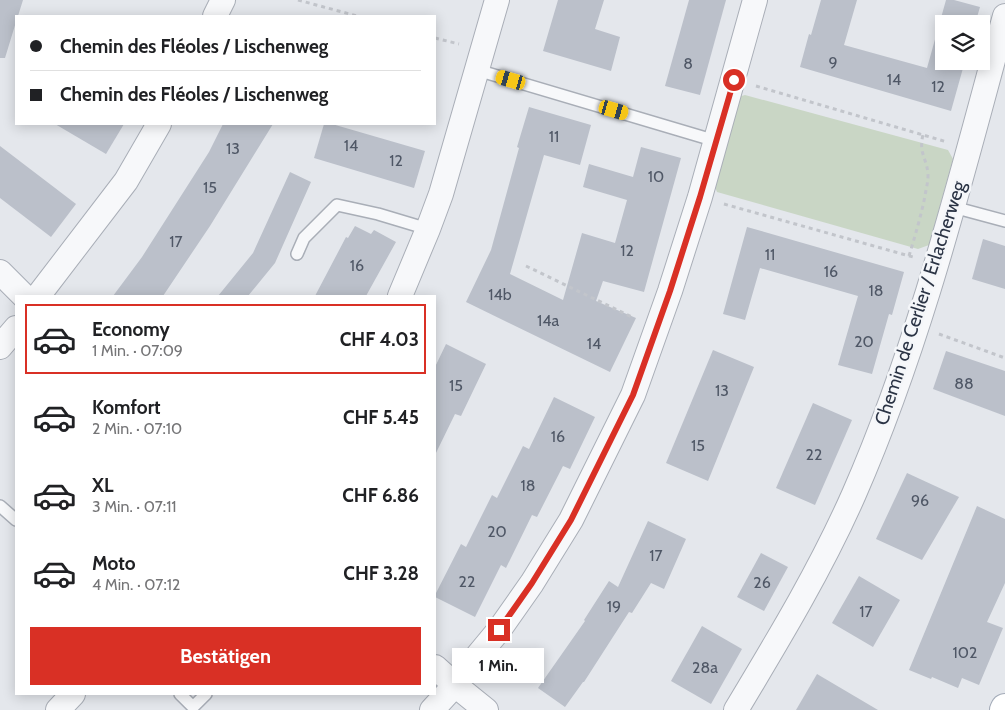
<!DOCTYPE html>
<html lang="de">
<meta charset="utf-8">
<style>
body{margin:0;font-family:Cabin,sans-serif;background:#f2f2f2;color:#202124;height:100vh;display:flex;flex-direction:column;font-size:19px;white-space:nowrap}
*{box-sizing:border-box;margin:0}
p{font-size:16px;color:#757577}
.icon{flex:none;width:28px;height:28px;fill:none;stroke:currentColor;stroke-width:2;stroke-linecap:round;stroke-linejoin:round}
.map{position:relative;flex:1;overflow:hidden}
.panel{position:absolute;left:15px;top:295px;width:421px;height:400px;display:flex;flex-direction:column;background:#fff;border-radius:0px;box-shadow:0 2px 12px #0003}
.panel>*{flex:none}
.hud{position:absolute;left:15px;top:15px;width:421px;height:110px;border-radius:0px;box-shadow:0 2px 12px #0003;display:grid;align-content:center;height:110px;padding:0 15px;background:#fff}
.buttons{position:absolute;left:935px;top:15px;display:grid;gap:10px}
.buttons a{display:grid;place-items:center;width:55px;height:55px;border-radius:0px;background:#fff;box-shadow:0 2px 12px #0003;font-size:25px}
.end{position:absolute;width:22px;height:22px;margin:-11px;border:6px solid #d93025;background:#fff;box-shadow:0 0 0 2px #fff}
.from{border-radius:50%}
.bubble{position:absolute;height:35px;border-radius:0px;background:#fff;box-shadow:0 2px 12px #0003;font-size:16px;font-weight:700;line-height:35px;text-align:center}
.car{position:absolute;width:15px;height:30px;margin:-15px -8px;border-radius:6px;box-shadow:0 0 4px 1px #0007;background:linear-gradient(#f5c518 24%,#345 0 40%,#f5c518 0 76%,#345 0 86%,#f5c518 0)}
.hud b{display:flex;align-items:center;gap:18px;height:48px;font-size:19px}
.hud b+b{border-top:1px solid #e0e0e0}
.hud i{width:12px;height:12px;background:#202124}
ul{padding:9px 0 0;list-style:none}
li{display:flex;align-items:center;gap:15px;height:70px;margin:0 10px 8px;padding:0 5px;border:2px solid transparent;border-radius:0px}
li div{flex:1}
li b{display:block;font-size:19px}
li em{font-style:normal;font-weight:700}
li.selected{border-color:#d93025}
li>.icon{width:45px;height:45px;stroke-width:1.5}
.button{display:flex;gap:10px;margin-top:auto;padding:10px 15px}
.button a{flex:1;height:58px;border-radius:0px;background:#d93025;color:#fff;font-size:20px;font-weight:700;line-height:58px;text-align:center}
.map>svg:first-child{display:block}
</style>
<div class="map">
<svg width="1005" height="710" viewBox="0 0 1005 710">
<rect width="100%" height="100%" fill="#e4e7ec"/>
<polygon fill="#c9d6c5" points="745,95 948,150 953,159 929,245 918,249 717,192 713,182 738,97"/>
<g fill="#bbc0ca">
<polygon points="0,0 23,0 18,16 16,16 16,22 5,58 0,58"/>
<polygon points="558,0 604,0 595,29 620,37 611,71 543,51"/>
<polygon points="689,0 726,0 700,95 665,86"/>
<polygon points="821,0 857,0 844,45 927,68 946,0 954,0 980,7 975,24 944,24 944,61 965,61 951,111 800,67 809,34 811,35"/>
<polygon points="529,107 591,125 580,165 544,155 510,274 563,300 582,233 615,243 627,200 583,187 589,164 633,177 641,147 681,158 644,292 603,281 596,301 636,318 610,372 466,302 491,250 519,148 517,147"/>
<polygon points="55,124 124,124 106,154"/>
<polygon points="223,124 273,124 210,226 163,296 113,296 142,257 209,152"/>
<polygon points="324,124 332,124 425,151 414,188 314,158"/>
<polygon points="0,146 76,204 51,237 0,198"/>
<polygon points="290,172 311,182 275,263 248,296 218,296 253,253"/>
<polygon points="355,226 371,234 374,230 396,242 366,296 315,296 346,237 348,238"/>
<polygon points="747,227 904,272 892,315 889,314 872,374 838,365 858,296 760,268 745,320 723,314"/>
<polygon points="983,239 1005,246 1005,289 972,279"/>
<polygon points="446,344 486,364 461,416 455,414 435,455 435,367"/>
<polygon points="713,350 754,367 708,481 666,463"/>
<polygon points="946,351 1005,371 1005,416 933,389"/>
<polygon points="554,397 595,417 570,469 563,466 537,517 532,515 506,568 501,565 475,617 435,597 435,595 461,544 466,547 492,495 497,498 523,446 529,449"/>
<polygon points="813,403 852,420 815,505 776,488"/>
<polygon points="907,473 959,497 922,560 876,539"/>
<polygon points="977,506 1005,519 1005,583 987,622 1003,628 979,685 962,678 958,688 932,677 931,679 909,670"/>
<polygon points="648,521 686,539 664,589 651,583 632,613 629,612 584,682 583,682 565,707 538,688 585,621 584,620 609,581 618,587"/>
<polygon points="761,553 788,567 764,611 737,597"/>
<polygon points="859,576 900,600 873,647 832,623"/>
<polygon points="702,626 742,649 711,704 671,681"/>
<polygon points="817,674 878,710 796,710"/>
</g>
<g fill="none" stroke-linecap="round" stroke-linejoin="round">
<defs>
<g id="lane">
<polyline points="477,70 716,141"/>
<polyline points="953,207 1005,221"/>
<polyline points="297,254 304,238 337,205 378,214 428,229"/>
<polyline points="0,506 16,520"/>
<polyline points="180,694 193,707 206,694"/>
</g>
<g id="street">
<polyline points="215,16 223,0"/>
<polyline points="0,272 24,296"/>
<polyline points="38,296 126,181 159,124"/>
<polyline points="400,296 428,229 441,194 497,0"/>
<polyline points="0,347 16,328"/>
<polyline points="435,667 455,685 486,710"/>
<polyline points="58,710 73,694"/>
<polyline points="432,710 455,685 465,671 499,630 532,583 571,520 633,395 670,291 700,197 755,0"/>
<path d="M736,710C778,640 821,569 854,494C921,341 961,177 1005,16"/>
</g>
<polyline id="primary" points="1004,710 1005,708"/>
</defs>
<use href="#lane" stroke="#a9aeb7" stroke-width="14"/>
<use href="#street" stroke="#a9aeb7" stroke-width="26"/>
<use href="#primary" stroke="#a3abb8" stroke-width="30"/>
<g stroke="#c2c5cb" stroke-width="3" stroke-dasharray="4 4" stroke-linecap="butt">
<polyline points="298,0 357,16"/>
<polyline points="435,38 459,44"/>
<polyline points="756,86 947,142"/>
<polyline points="724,204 913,257"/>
<path d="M909,256C915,236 921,216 925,196C926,189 928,183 928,176C928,160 918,153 923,135"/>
<polyline points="526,266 634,318"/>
<polyline points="939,334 1005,358"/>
</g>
<use href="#lane" stroke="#f7f8fa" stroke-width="11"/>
<use href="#street" stroke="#f7f8fa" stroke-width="24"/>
<use href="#primary" stroke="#fff" stroke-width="28"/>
</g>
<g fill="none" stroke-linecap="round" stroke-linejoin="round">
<polyline stroke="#d93025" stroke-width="6" points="499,630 532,583 571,520 633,395 670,291 700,197 734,80"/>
</g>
<g text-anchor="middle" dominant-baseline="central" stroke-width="5" stroke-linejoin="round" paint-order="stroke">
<g font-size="16" fill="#4f5766">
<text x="833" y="62">9</text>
<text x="688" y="63">8</text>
<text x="894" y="79">14</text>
<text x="938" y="86">12</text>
<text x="554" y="136">11</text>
<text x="351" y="145">14</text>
<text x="233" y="148">13</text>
<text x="396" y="160">12</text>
<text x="656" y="176">10</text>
<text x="210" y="187">15</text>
<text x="176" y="241">17</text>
<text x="627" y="250">12</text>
<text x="770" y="254">11</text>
<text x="357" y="265">16</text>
<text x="831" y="271">16</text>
<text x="876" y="290">18</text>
<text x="500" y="294">14b</text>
<text x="548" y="320">14a</text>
<text x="864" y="341">20</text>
<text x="594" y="343">14</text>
<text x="964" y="383">88</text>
<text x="456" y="385">15</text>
<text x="722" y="390">13</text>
<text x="558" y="436">16</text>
<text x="698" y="445">15</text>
<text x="814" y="454">22</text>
<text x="528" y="485">18</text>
<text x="920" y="500">96</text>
<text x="497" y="531">20</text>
<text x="656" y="555">17</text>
<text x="467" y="581">22</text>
<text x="762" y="582">26</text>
<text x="614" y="606">19</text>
<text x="866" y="611">17</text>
<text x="965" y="652">102</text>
<text x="705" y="667">28a</text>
</g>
<g font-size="19" fill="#2b3445" stroke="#f4f6f9">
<text transform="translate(920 303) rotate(-72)">Chemin de Cerlier / Erlacherweg</text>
</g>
</g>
</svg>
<div class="buttons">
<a><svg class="icon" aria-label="layers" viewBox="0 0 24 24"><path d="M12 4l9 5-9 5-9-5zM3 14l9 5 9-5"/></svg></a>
</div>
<i class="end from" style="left:734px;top:80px"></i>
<i class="end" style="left:499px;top:630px"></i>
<div class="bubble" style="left:452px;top:648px;width:92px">1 Min.</div>
<i class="car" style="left:511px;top:80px;rotate:286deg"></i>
<i class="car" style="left:614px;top:110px;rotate:106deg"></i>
<div class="hud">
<b><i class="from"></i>Chemin des Fléoles / Lischenweg</b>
<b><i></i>Chemin des Fléoles / Lischenweg</b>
</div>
<section class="panel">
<ul>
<li class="selected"><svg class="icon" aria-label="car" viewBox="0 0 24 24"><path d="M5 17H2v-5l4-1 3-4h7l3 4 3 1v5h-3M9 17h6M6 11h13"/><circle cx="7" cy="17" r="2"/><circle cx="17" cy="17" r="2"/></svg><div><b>Economy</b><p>1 Min. · 07:09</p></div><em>CHF 4.03</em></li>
<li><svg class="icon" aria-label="car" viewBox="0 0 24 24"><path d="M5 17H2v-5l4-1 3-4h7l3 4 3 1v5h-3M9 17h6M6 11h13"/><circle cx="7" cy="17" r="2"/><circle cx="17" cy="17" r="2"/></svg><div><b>Komfort</b><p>2 Min. · 07:10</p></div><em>CHF 5.45</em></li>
<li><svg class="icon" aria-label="car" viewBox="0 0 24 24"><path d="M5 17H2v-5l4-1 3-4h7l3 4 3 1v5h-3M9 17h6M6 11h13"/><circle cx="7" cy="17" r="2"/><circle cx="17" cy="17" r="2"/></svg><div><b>XL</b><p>3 Min. · 07:11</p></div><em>CHF 6.86</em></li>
<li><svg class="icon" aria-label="car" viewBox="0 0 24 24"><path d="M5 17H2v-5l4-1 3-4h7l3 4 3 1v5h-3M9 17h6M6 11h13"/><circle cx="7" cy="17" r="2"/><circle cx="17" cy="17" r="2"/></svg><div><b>Moto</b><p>4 Min. · 07:12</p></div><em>CHF 3.28</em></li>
</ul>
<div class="button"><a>Bestätigen</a></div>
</section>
</div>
